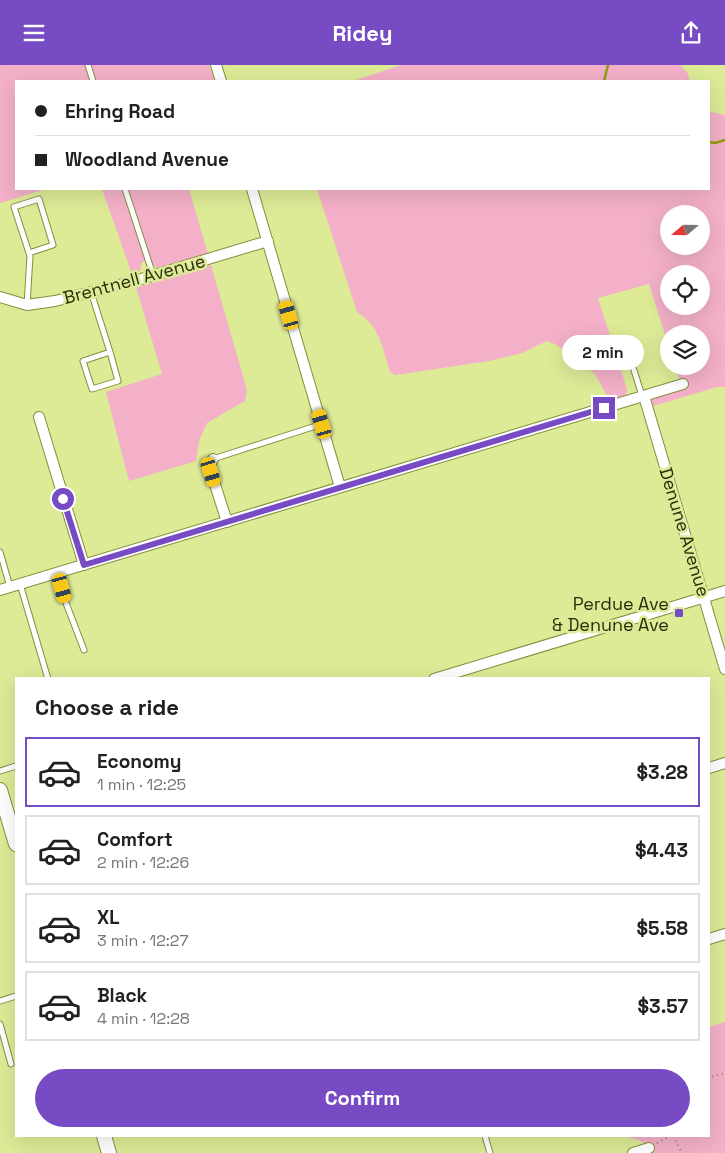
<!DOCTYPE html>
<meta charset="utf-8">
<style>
body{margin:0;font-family:"Space Grotesk",sans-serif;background:#f2f2f2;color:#202124;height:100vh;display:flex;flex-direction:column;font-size:19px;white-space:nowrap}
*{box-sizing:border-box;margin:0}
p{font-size:16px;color:#757577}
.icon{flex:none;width:28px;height:28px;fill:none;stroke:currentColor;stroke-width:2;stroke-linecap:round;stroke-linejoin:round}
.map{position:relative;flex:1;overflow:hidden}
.panel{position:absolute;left:15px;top:612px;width:695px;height:460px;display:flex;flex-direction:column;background:#fff;border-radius:0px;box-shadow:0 5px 20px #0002}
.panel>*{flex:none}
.top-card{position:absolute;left:15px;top:15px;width:695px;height:110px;border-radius:0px;box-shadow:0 5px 20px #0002;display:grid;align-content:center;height:110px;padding:0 20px;background:#fff}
.needle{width:32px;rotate:250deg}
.controls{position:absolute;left:660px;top:140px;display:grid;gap:10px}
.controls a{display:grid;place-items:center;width:50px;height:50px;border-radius:50%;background:#fff;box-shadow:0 5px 20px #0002;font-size:25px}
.end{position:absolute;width:22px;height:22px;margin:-11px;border:6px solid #764bc3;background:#fff;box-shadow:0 0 0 2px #fff}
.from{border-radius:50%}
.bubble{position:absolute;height:35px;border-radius:18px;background:#fff;box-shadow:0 5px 20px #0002;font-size:16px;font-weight:800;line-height:35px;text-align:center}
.car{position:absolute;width:15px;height:30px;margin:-15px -8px;border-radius:6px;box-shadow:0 0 4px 1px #0007;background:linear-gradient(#f5c518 24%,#345 0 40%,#f5c518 0 76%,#345 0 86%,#f5c518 0)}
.top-card b{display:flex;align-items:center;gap:18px;height:48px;font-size:19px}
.top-card b+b{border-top:1px solid #e0e0e0}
.top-card i{width:12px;height:12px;background:#202124}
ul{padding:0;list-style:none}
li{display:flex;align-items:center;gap:15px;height:70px;margin:0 10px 8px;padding:0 10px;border:2px solid #e0e0e0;border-radius:0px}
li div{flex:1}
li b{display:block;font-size:19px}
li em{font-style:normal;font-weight:800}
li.on{border-color:#764bc3}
li>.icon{width:45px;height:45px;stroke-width:1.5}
h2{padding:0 20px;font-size:22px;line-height:60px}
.cta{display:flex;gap:10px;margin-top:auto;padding:10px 20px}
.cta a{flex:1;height:58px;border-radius:30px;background:#764bc3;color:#fff;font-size:20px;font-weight:800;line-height:58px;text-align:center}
header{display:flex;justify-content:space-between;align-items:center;height:65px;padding:0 20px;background:#764bc3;color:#fff;font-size:22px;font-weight:800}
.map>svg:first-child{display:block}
</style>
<header><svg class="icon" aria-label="menu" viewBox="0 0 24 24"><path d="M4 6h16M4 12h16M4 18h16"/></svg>Ridey<svg class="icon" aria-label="share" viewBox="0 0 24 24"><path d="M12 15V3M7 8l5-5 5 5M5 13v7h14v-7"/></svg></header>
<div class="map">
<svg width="725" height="1088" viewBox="0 0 725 1088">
<rect width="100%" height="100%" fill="#ddea96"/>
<g fill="#f3b0c8" fill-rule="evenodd">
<polygon points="0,0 209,0 215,16 16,16 16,124 46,124 0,138"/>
<polygon points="401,0 680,0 687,7 690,16 353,16"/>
<path d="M709,46L725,50V322H717L653,341L649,335L652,330L681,320L675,301H701V269H669V282L649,219L598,233L627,324L626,332L610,336L595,309L557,280L547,276L522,288L489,296L395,310L390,307C382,282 380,261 357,247L317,124H709ZM669,149H701V181H669ZM669,209H701V241H669Z"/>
<polygon points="102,124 189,124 208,189 158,203 147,195 142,197 140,206 132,209"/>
<polygon points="211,200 247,325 245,336 207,358 199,376 196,396 129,416 106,327 162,309 136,222"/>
<path d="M725,957V1088H651C647,1075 635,1074 623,1071H709V962Z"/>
</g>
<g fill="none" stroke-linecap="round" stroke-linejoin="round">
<g stroke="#909f0c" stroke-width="2.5">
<polyline points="604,16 608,0"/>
<polyline points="709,77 715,78 725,75"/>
</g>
<defs>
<g id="service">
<polyline points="88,0 93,16"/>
<polyline points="125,124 153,210"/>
<polyline points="91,227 110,287 83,296 92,324 118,316 110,287"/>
<polyline points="27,240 30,191 29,188 14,142 39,134 53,180 29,188"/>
<polyline points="634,305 642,331"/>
<polyline points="213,394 322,359"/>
<polyline points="0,487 10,522"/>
<polyline points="57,508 66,538 84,585"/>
<polyline points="20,519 48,614"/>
<polyline points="0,706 16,701"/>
<polyline points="0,936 16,931"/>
<polyline points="0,959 11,999"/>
<polyline points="485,1071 490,1088"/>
</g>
<g id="minor">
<polyline points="216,0 221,16"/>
<polyline points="252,124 340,422"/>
<polyline points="0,232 27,240 55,236 131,217 268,176"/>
<polyline points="644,331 725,604"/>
<polyline points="39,352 84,500"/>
<polyline points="213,394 210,400 211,407 227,457"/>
<polyline points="0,525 683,319"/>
<polyline points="434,614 725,526"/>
<polyline points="709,703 725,698"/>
<polyline points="709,874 725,869"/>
<polyline points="633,1088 649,1083"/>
</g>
<g id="secondary">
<polyline points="0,725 16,779"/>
<polyline points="104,1071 109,1088"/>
</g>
</defs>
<use href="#service" stroke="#838e3c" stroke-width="7"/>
<use href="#minor" stroke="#838e3c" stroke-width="12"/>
<use href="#secondary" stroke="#838e3c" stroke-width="16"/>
<g stroke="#7f874d" stroke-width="2" stroke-dasharray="1 4" stroke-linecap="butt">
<polyline points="709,1015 711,1012 725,1008"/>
<polyline points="673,1071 682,1088"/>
<polyline points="657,1078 670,1071"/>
</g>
<use href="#service" stroke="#fff" stroke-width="5"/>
<use href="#minor" stroke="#fff" stroke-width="10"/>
<use href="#secondary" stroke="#fff" stroke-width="14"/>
</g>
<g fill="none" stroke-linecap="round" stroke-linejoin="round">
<polyline stroke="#764bc3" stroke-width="6" points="63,434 84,500 604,343"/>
</g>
<rect fill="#764bc3" stroke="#ddea96" stroke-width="2" x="674" y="543" width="10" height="10" rx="2.5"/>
<g text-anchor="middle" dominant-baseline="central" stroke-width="5" stroke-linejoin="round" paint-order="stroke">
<g font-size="18" fill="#2a2e0b" stroke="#ddea96">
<text transform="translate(134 214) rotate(-15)">Brentnell Avenue</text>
<text transform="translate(685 467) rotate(73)">Denune Avenue</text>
</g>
<g font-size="18" fill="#2a2e0b" stroke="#ddea96" text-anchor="end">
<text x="669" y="538">Perdue Ave<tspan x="669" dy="21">&amp; Denune Ave</tspan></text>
</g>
</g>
</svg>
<div class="controls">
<a><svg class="needle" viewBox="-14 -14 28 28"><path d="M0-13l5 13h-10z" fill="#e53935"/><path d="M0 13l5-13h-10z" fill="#757577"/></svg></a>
<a><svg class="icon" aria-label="locate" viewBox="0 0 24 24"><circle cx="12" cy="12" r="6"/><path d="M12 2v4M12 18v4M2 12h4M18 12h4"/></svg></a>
<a><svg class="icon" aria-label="layers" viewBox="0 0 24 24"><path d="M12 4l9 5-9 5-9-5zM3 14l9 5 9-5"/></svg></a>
</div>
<i class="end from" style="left:63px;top:434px"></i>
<i class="end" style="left:604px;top:343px"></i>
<div class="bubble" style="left:562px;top:270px;width:82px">2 min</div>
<i class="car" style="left:289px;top:250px;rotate:344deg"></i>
<i class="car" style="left:322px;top:359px;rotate:344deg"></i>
<i class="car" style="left:211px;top:407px;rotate:163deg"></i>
<i class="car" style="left:62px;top:523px;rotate:165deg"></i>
<div class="top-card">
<b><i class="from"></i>Ehring Road</b>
<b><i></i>Woodland Avenue</b>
</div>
<section class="panel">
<h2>Choose a ride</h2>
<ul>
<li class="on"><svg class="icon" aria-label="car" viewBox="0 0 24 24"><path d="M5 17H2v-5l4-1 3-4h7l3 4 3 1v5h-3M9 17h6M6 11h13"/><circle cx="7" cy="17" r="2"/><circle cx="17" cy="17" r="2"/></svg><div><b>Economy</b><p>1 min · 12:25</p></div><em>$3.28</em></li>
<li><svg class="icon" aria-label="car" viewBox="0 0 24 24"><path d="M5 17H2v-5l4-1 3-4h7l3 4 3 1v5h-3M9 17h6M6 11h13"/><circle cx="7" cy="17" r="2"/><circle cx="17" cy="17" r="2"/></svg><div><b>Comfort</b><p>2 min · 12:26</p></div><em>$4.43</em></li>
<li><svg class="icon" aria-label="car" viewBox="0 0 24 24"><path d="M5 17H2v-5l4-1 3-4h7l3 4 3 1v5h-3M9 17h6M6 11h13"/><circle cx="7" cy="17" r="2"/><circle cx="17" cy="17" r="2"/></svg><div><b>XL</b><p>3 min · 12:27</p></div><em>$5.58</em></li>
<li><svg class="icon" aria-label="car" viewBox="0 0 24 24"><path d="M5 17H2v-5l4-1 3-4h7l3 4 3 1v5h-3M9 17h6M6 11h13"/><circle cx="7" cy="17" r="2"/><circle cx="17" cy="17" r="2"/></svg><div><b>Black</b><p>4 min · 12:28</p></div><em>$3.57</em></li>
</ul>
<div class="cta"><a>Confirm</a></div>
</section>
</div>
